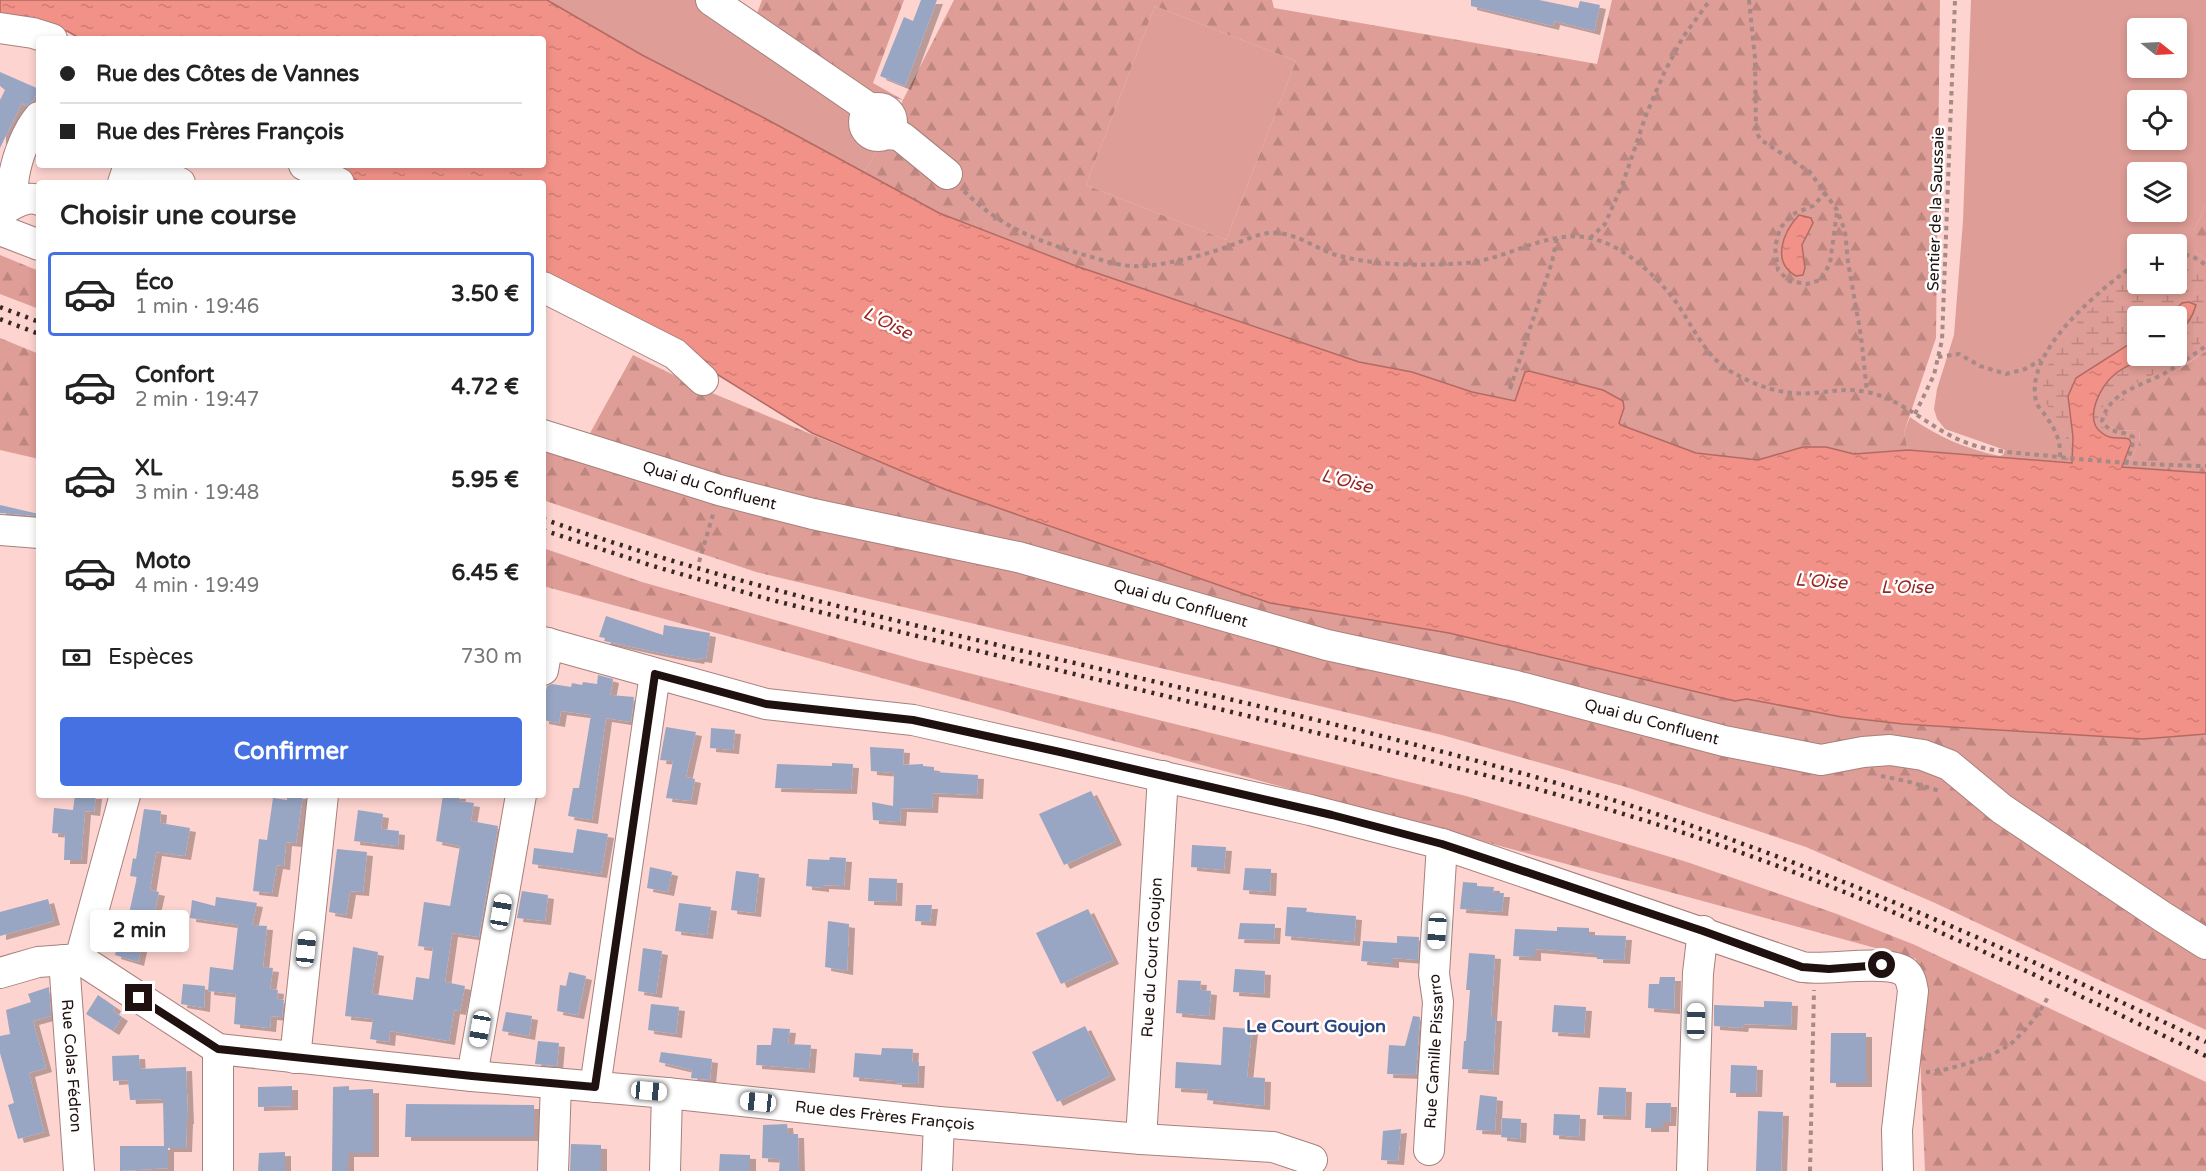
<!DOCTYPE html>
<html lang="fr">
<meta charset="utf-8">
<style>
body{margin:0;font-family:"Varela Round",sans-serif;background:#f2f2f2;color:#222;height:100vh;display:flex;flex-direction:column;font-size:22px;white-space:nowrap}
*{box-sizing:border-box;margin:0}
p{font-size:20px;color:#767676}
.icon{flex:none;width:33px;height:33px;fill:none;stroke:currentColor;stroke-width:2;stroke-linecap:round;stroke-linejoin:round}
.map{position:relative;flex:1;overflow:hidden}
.drawer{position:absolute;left:36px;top:180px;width:510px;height:618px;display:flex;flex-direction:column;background:#fff;border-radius:6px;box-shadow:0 3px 9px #0003}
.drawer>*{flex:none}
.guide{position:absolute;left:36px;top:36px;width:510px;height:132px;border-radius:6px;box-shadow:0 3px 9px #0003;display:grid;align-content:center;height:132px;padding:0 24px;background:#fff}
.needle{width:39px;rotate:108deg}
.buttons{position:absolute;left:2127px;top:18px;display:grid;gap:12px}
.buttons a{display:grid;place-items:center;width:60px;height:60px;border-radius:6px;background:#fff;box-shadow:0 3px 9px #0003;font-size:30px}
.end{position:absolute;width:27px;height:27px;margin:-14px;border:8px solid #1e110f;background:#fff;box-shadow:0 0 0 3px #fff}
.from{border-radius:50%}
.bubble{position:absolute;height:42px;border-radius:6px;background:#fff;box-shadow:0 3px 9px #0003;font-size:20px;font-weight:700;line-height:42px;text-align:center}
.car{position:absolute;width:18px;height:36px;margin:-18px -9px;border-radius:8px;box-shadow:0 0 4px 2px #0007;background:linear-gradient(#fff 24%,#345 0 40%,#fff 0 76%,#345 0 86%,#fff 0)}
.guide b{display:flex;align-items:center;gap:21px;height:57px;font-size:22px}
.guide b+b{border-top:2px solid #e0e0e0}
.guide i{width:15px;height:15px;background:#222}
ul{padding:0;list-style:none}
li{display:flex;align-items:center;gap:18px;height:84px;margin:0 12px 9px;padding:0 12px;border:3px solid transparent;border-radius:6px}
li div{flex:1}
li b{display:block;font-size:22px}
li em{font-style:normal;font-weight:700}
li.current{border-color:#4571e3}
li>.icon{width:54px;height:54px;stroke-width:1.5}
h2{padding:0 24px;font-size:27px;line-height:72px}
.pay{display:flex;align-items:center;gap:15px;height:66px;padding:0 24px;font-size:22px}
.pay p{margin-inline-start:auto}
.primary-button{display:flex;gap:12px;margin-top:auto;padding:12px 24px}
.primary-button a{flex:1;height:69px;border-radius:6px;background:#4571e3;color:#fff;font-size:24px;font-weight:700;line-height:69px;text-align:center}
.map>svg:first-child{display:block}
</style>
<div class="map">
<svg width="2206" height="1171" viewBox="0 0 2206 1171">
<defs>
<pattern id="forest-firs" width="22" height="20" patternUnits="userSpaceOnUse" patternTransform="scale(1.5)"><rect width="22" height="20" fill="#de9d96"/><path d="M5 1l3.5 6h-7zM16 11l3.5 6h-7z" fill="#be8680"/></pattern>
<pattern id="wetland-marsh" width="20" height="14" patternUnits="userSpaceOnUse" patternTransform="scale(1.5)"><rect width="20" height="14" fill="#de9d96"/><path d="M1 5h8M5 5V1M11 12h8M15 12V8" fill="none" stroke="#be8680"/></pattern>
<pattern id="water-ripples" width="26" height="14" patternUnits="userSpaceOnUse" patternTransform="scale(1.5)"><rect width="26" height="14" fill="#f29187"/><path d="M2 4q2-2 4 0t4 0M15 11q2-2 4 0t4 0" fill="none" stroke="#cf7c73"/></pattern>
<filter id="shadow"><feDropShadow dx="6" dy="4" stdDeviation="0" flood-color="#0004"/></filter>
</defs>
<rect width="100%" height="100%" fill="#fdd4cf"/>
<g fill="#de9d96" fill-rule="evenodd">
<path d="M547,0H696L849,103C852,107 856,111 858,116C863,132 860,141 882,143L864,172L768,120L642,55Z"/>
<path d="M1971,0H2206V204L2194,231V250L2206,260V351L2174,372L2107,424L2118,430L2140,431L2139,443L2127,467L1908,450L1904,432L1910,417C1938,437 1966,449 2000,456L2003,455L2005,450L1945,429L1937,419L1934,409L1937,389L1954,335L1963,221ZM2138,28H2176V68H2138ZM2138,100H2176V140H2138ZM2138,172H2176V212H2138ZM2138,244H2176V284H2138ZM2138,316H2176V356H2138Z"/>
<polygon points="1155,6 1296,61 1226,240 1086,185"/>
</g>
<g fill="url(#forest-firs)" fill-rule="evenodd">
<path d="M762,0H904L873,83L903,100L954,0H1272L1274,8L1597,64L1612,0H1940L1936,338L1904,432L1908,450L1854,454L1826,447H1803L1758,460L1696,453L1621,425L1619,423L1624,408L1603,390L1529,371L1525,373L1515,401L1472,392L1412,372L1359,362L1076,266L939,213L864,172L882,143L903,100L870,91L752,27ZM1155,6L1296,61L1226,240L1086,185Z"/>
<polygon points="2206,204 2206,260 2194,250 2194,231"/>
<polygon points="0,255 39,271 39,309 0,294"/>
<polygon points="0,338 39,354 39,459 0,450"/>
<path d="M2206,351V473L2127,467L2139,443L2140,431L2118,430L2107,424L2105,415C2122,393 2150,386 2174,372C2185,366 2195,358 2206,351Z"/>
<polygon points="633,355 700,388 944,489 1270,603 1449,633 1735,701 1747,699 1842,717 1903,724 2143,739 2206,734 2206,1030 1935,903 1806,847 1626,787 1442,735 756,572 543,500 543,454 589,435"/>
<polygon points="543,548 642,582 916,660 1466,796 1687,862 1837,914 1915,945 2206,1082 2206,1171 1925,1171 1916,959 543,586"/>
</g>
<path fill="url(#wetland-marsh)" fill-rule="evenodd" d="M2177,260C2189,261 2198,265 2206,274V338L2179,362L2118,392L2106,402L2100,412L2099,422L2114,443L2127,467L2064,463L2066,437L2044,399L2043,383L2047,367L2081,317L2137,272L2138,284H2176ZM2138,316H2176V356H2138Z"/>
<g fill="url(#water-ripples)" stroke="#b26b63" stroke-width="1.5">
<path d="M0,0H547L642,55L768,120L939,213L1076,266L1359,362L1412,372L1472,392L1515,401L1525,372L1529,371L1603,390L1623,401L1624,408L1619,423L1621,425L1696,453L1758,460L1803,447H1826L1854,454L1908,450L2072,463L2073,437L2068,396L2076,378L2137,339L2138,356H2147C2137,363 2123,366 2114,375C2100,386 2083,420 2102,433C2110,440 2119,437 2129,439L2131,443L2122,467L2206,473V734L2143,739L1903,724L1842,717L1747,699L1735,701L1449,633L1270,603L944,489L812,433L707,368V362L688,349L543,276V183H362L327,165H543V39H81L67,31L0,19Z"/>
<path d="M1799,215L1811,218L1813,223L1802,245L1805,268L1803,275L1796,276C1771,262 1783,232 1799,215Z"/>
<path d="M2189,302L2196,305C2193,316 2186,327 2177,333L2176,316H2169L2182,303Z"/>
</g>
<g fill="#98a6c4" filter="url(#shadow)">
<polygon points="921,0 937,0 905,86 880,76 904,17 913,21"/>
<polygon points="1471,0 1539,0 1578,8 1580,1 1600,5 1594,31 1554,21 1553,26 1471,6"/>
<polygon points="0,72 39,89 33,101 26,106 22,103 0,148 0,100 5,90 0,86"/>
<polygon points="0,505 39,514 39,516 0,513"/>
<polygon points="606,616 663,635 664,625 710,633 706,659 699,658 698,660 670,655 604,641 605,638 599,637"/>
<polygon points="598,675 613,679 610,695 634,697 631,722 606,718 592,820 568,816 573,788 579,788 591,715 561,711 559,723 543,720 543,705 547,686 552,684 571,687 572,683 582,685 583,682 597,684"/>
<polygon points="666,727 696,732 686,777 695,779 691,801 666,798 673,761 660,760"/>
<polygon points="711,728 735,730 733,750 710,748"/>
<polygon points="870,747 904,749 903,765 923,764 923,766 934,767 934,772 978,775 977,795 933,793 932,809 901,808 900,822 873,820 872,802 893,806 894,773 871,771"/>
<polygon points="832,763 853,764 851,790 775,788 777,764 832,766"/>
<polygon points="1091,791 1116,841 1064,865 1039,814"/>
<polygon points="75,795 96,795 94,812 85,811 81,860 64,860 65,834 52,833 54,808 73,810"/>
<polygon points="287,795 303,795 296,843 286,842 284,866 277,865 272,893 253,891 259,839 267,840 273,798 287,800"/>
<polygon points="443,795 460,795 459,801 474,803 471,821 498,826 479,937 452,933 445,982 465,986 460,1011 454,1010 449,1041 390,1031 389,1042 370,1039 373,1019 345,1016 353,947 378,952 372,994 413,1000 416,977 429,979 433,948 418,946 424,902 450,906 460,846 436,841"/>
<polygon points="144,809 161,811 160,823 190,828 185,856 156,852 150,890 159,892 152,922 147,921 138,962 115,955 120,931 125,932 137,877 130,876 133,858 136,859"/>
<polygon points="358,810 383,814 381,829 399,831 398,846 354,841"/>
<polygon points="577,829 608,834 601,874 532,864 534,848 573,853"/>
<polygon points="1192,845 1226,847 1224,870 1191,867"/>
<polygon points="337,849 367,852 363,892 350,891 346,915 329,912"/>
<polygon points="830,857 846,858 844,886 823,885 823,888 806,886 808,859 829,860"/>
<polygon points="650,867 672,872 668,892 647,888"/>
<polygon points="1245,868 1271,869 1270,892 1243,890"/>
<polygon points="736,871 759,874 755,913 731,910"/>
<polygon points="869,878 897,879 896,902 868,901"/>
<polygon points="1463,882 1477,883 1477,886 1494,887 1493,893 1504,893 1502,912 1460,909"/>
<polygon points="522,891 548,895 545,921 517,918"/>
<polygon points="216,897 257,903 252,925 267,926 263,967 273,968 270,989 278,990 277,999 284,1000 282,1017 271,1016 270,1028 234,1024 236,994 208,991 210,967 233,970 238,925 190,918 192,900 215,906"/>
<polygon points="48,899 54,921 0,936 0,912"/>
<polygon points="679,903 711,907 707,935 675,931"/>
<polygon points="916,905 932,905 930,922 915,921"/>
<polygon points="1287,907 1307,908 1306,912 1356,916 1354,942 1285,936"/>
<polygon points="1088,909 1113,960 1061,984 1036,933"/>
<polygon points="828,921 849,924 847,971 825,967"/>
<polygon points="1240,923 1275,924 1274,940 1238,939"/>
<polygon points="1557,927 1589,928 1589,935 1626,936 1624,960 1597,959 1597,954 1535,949 1535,957 1513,956 1515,929 1557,931"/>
<polygon points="1397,936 1419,937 1418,960 1393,958 1393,964 1361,961 1363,941 1397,943"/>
<polygon points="643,948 662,951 656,994 638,991"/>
<polygon points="1469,953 1495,955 1491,1017 1496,1017 1493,1071 1462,1069 1464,1041 1466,1041 1470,990 1466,990"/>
<polygon points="1235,969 1265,971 1264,994 1233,992"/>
<polygon points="569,972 586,976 578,1015 557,1011 560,985 566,986"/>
<polygon points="1660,977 1675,977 1674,1010 1648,1008 1649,984 1659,984"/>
<polygon points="1178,980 1201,981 1200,990 1211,991 1209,1016 1176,1013"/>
<polygon points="183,984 205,986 204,1008 181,1004"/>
<polygon points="49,987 51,1016 33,1021 46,1068 29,1073 44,1132 18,1139 8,1105 14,1103 0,1053 0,1036 10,1034 6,1010 31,1002 28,994"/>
<polygon points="98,995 115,1007 113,1011 122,1017 113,1031 86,1014"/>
<polygon points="1764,1001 1792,1002 1791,1026 1743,1024 1742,1028 1714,1026 1714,1005 1764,1007"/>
<polygon points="651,1004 679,1007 676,1034 648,1030"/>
<polygon points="1554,1005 1586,1007 1584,1034 1552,1032"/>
<polygon points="506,1012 532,1016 529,1036 502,1031"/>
<polygon points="1413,1016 1420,1017 1416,1075 1387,1074 1389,1045 1405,1046"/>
<polygon points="1085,1026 1110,1076 1057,1102 1032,1052"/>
<polygon points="1223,1027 1252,1029 1247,1077 1265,1078 1264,1106 1207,1100 1208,1090 1175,1088 1176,1062 1221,1065"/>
<polygon points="773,1028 790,1029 788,1044 811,1045 809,1069 756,1065 757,1045 771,1045"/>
<polygon points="1831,1033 1866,1033 1866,1083 1830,1083"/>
<polygon points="538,1041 559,1043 557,1066 535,1064"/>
<polygon points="882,1048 913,1049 912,1062 919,1062 918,1084 896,1083 896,1081 853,1077 855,1053 881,1055"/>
<polygon points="661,1052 712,1059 710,1080 691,1078 692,1070 659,1062"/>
<polygon points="139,1055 140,1069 186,1067 188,1120 187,1120 186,1148 168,1148 168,1168 120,1171 120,1146 164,1146 163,1099 130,1100 128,1080 113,1081 112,1056"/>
<polygon points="1731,1065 1757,1066 1756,1093 1730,1093"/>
<polygon points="292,1086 292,1106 258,1107 258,1087"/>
<polygon points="349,1086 349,1090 373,1089 373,1153 348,1153 348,1171 332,1171 333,1087"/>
<polygon points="1599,1087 1626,1088 1625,1116 1597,1115"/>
<polygon points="1480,1095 1497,1097 1495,1131 1476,1130"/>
<polygon points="1646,1103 1671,1103 1670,1122 1663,1122 1663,1128 1645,1128"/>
<polygon points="406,1104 534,1105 534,1137 405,1137"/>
<polygon points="1758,1111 1783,1112 1781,1171 1756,1171"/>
<polygon points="1554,1114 1580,1115 1579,1137 1553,1135"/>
<polygon points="1502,1118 1521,1119 1520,1139 1501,1137"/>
<polygon points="787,1124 788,1134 798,1134 799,1171 779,1171 780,1159 762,1158 763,1125"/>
<polygon points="1401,1129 1398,1161 1381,1160 1383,1131"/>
<polygon points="571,1144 601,1145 601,1171 570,1171"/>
<polygon points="285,1152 285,1171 258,1171 259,1153"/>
<polygon points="720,1154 750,1155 750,1171 719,1171"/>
</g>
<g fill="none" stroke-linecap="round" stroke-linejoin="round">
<defs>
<g id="minor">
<polyline points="711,0 866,106 874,109"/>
<polyline points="0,28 33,33 52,39"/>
<circle cx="878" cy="122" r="14"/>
<polyline points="887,134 898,135 903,138 947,174"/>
<polyline points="144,165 180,183"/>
<polyline points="304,165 339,183"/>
<polyline points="123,183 129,165"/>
<path d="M6,208C14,198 12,187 14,176C17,157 27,131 39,117"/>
<path d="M0,212C11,205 27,195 39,200"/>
<polyline points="0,230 39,245"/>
<polyline points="543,287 675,354 703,380"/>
<path id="s1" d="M543,435L719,490L813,514L1018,557L1327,645L1516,686L1724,741L1821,760L1863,752L1890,750L1923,755L1949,765L2002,809L2163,917L2206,944"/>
<polyline points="0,530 39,533"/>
<path d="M543,642L766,704L913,720L1310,810L1442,844L1802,967C1828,971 1890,958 1906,973C1911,978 1912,985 1913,991L1897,1130L1898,1171"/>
<polyline points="543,670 548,643"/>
<path id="s2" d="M125,795L80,959L218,1049L472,1076L667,1093L939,1122L1141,1139L1273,1147L1312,1160"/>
<path id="s3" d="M64,960L79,1171"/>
<polyline points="0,973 38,962 80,959"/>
<polyline points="218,1049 218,1171"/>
<polyline points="295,1058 323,795"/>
<polyline points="472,1076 521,795"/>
<polyline points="595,1087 655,674"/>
<path id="s4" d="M1141,1139L1163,776"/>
<path id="s5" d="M1429,1150L1438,1002L1434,974L1442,844"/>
<polyline points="553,1171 556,1083"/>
<polyline points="665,1171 667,1093"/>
<polyline points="937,1171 939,1122"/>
<polyline points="1692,1171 1698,973 1703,931"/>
</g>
</defs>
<use href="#minor" stroke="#a7817d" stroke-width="32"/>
<g stroke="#a78985" stroke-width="4" stroke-dasharray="4.5 4.5" stroke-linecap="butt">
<polyline points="1749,0 1755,58 1756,132 1761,140 1810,172 1837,210 1845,231 1848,262 1861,336 1867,392"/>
<path d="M964,191C1000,227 1039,242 1088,256C1102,260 1119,266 1134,266C1149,267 1167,263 1181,260C1195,257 1208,253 1221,249C1240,243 1259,231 1279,233C1299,235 1317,249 1336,255C1376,266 1424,266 1465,263C1507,260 1547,229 1590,238C1623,245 1656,275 1676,302C1693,326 1704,355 1730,371C1756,386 1783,396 1814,393C1834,391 1847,388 1867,392C1906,400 1933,432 1970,444C1996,453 2023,453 2050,456C2102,462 2154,465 2206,466"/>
<polyline points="1826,192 1813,206 1793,214 1780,228 1775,247 1778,270 1789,281 1807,284 1821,280 1830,263 1837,212"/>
<polyline points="1590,238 1605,224 1623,183 1646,115 1664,73 1683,37 1710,0"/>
<polyline points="2176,253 2192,256 2206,265"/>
<polyline points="1938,357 1959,354 1980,366 2006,374 2025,369 2041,360"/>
<polyline points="1510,389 1552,262 1557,238"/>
<polyline points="1915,414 1934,375 1942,340 1955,0"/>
<path d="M2060,457C2061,440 2055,429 2045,415C2043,412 2039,408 2037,404C2020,353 2102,288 2138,262"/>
<path d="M2126,464L2132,448L2133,437C2121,429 2112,436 2102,421C2110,390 2143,386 2167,372C2180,364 2193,355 2206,346"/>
<polyline points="699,562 714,511"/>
<polyline points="1881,776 1906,781 1940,791"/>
<path d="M1926,1072C1946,1072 2000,1055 2014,1041C2027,1029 2041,1011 2049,995"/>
<polyline points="1810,1171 1814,990"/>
</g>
<use href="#minor" stroke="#fff" stroke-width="30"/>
<g stroke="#382825" stroke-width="4.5" stroke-dasharray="3 6" stroke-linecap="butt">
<polyline points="0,307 39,322"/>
<polyline points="0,319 39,334"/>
<path d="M543,519C662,561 784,593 906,623C1119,675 1335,720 1546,780C1774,845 1992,940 2206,1042"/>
<path d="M543,530L653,566L768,599C942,643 1118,684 1293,727C1428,760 1564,793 1696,837C1872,896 2039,976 2206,1056"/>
</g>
</g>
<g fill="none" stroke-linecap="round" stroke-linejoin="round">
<polyline stroke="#1e110f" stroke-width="8" points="139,998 218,1049 472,1076 595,1087 655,674 766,704 913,720 1060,752 1332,815 1442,844 1703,931 1802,967 1829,969 1882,965"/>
</g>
<g text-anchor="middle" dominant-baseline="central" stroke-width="5" stroke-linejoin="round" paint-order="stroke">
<g font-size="16" fill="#1e110f" stroke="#fff">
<text transform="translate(1936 209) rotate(-88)">Sentier de la Saussaie</text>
<text stroke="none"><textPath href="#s1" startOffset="174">Quai du Confluent</textPath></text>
<text stroke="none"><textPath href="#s1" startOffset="660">Quai du Confluent</textPath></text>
<text stroke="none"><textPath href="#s1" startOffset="1146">Quai du Confluent</textPath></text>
<text stroke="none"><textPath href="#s4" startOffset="182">Rue du Court Goujon</textPath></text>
<text stroke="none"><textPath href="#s5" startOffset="99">Rue Camille Pissarro</textPath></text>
<text stroke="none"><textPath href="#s3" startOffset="106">Rue Colas Fédron</textPath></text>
<text stroke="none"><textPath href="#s2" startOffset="1005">Rue des Frères François</textPath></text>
</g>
<g font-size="18" font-style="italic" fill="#962624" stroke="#fff">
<text transform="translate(888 323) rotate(26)">L'Oise</text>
<text transform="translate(1347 481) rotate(14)">L'Oise</text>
<text transform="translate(1821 581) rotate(4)">L'Oise</text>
<text x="1907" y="587">L’Oise</text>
</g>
<g font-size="18" font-weight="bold" fill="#2e467e" stroke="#fff">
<text x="1316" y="1026">Le Court Goujon</text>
</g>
</g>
</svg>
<div class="buttons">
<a><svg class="needle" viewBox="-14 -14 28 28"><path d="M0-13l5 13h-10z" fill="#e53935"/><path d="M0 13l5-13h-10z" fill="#767676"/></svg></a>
<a><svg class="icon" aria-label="locate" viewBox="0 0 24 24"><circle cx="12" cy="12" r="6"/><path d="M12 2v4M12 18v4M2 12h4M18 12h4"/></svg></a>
<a><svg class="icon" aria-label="layers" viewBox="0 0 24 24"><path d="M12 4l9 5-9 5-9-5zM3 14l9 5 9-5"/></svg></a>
<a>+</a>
<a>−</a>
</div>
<i class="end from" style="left:1882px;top:965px"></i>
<i class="end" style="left:139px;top:998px"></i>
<div class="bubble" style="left:90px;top:910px;width:99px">2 min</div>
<i class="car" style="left:501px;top:912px;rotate:10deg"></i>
<i class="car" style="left:1437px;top:931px;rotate:184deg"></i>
<i class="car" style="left:306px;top:949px;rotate:6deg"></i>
<i class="car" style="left:1696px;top:1021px;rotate:1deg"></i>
<i class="car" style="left:480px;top:1029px;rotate:190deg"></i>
<i class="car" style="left:649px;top:1091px;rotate:95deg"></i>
<i class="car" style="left:758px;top:1102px;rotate:276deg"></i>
<div class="guide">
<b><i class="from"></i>Rue des Côtes de Vannes</b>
<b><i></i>Rue des Frères François</b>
</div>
<section class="drawer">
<h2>Choisir une course</h2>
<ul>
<li class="current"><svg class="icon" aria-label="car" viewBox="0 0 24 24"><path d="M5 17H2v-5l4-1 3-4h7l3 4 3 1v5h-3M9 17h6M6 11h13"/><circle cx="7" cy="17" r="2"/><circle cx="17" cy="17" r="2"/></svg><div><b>Éco</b><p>1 min · 19:46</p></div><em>3.50 €</em></li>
<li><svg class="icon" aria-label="car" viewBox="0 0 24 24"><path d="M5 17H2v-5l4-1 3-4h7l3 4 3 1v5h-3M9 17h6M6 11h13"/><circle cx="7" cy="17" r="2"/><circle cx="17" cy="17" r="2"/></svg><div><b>Confort</b><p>2 min · 19:47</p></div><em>4.72 €</em></li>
<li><svg class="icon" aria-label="car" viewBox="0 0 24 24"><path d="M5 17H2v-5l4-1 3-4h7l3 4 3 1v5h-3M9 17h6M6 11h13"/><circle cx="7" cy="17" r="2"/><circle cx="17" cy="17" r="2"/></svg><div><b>XL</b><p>3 min · 19:48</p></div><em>5.95 €</em></li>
<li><svg class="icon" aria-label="car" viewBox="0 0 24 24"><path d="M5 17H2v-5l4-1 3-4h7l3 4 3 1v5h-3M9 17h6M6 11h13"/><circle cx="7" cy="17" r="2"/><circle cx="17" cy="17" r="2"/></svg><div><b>Moto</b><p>4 min · 19:49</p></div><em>6.45 €</em></li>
</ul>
<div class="pay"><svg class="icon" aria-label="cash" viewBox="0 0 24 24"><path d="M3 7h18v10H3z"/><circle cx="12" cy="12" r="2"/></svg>Espèces<p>730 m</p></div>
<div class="primary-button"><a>Confirmer</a></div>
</section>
</div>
